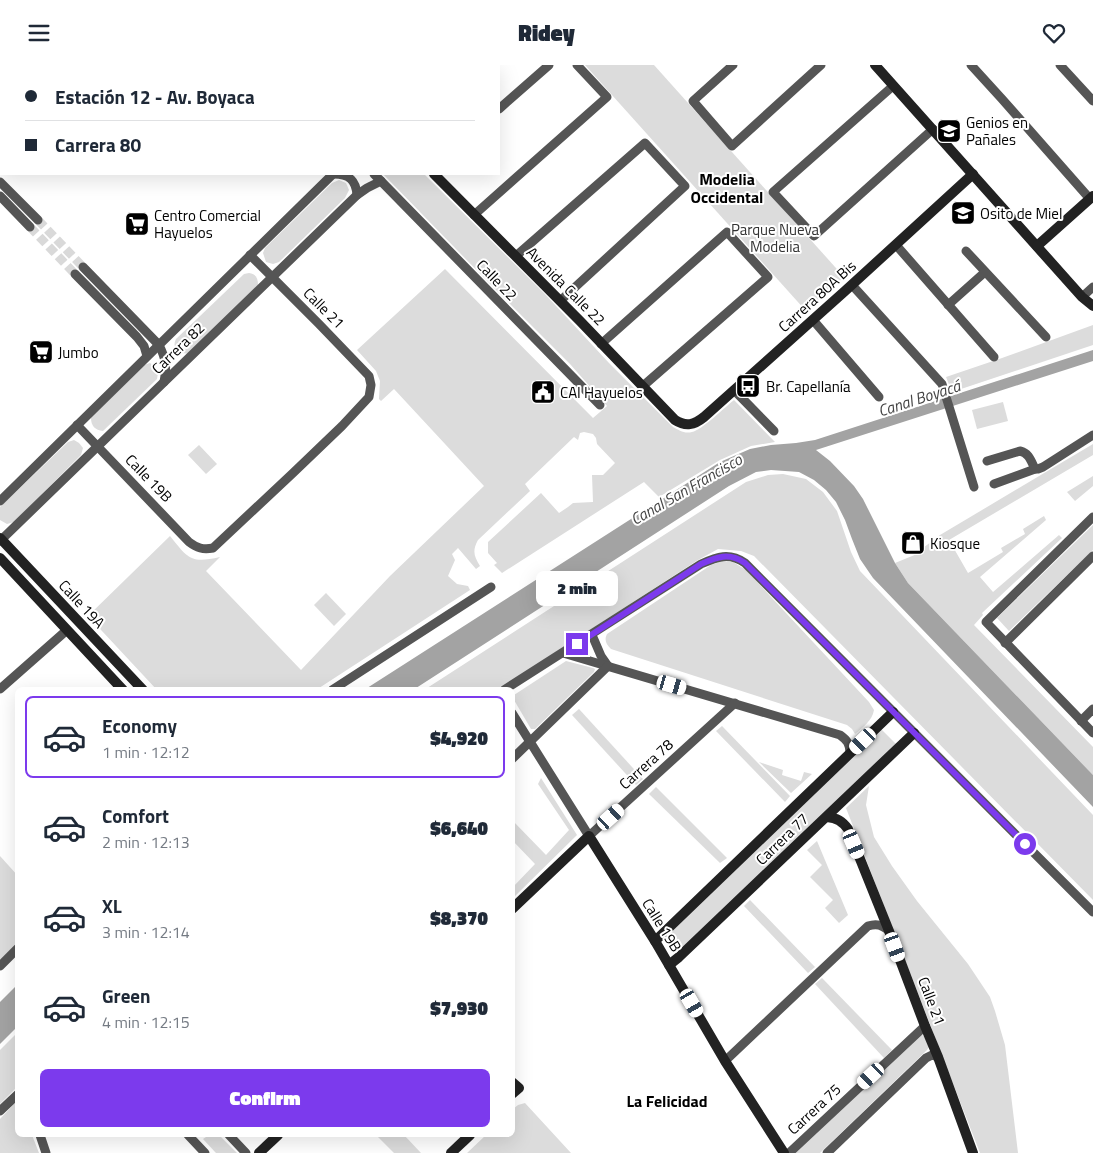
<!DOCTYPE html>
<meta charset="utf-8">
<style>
body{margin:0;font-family:"Titillium Web",sans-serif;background:#f2f2f3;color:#1f2937;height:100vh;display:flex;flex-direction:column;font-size:19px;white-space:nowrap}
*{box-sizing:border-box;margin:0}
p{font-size:16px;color:#747a83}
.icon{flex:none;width:28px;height:28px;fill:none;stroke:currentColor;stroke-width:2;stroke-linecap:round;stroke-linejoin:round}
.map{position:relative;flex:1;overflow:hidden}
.sheet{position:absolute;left:15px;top:622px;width:500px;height:450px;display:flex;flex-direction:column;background:#fff;border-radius:8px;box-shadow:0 5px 20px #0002}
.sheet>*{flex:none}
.hud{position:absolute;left:0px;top:0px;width:500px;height:110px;box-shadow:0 5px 20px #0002;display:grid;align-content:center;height:110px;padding:0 25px;background:#fff}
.end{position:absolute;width:22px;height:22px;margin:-11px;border:6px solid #7c3aed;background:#fff;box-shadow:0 0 0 2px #fff}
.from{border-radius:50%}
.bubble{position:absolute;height:35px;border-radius:8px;background:#fff;box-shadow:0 5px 20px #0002;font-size:16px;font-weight:800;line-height:35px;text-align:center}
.car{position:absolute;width:15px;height:30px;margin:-15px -8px;border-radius:6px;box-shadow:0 0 4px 1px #0007;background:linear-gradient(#fff 24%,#345 0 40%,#fff 0 76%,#345 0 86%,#fff 0)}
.hud b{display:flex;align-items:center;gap:18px;height:48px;font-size:19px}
.hud b+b{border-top:1px solid #e0e1e3}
.hud i{width:12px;height:12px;background:#1f2937}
ul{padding:9px 0 0;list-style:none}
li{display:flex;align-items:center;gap:15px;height:82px;margin:0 10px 8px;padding:0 15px;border:2px solid transparent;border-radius:8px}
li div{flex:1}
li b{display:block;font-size:19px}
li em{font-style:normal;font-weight:800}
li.current{border-color:#7c3aed}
li>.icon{width:45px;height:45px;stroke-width:1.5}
.primary-button{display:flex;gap:10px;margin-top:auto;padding:10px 25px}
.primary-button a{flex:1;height:58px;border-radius:8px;background:#7c3aed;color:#fff;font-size:20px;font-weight:800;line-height:58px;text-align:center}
header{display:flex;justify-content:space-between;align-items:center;height:65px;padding:0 25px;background:#fff;font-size:22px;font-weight:800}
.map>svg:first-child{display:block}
</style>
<header><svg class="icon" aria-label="menu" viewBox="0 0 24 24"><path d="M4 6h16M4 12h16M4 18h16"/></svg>Ridey<svg class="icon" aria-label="heart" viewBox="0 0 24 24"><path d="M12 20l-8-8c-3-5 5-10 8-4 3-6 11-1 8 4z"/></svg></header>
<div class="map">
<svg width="1093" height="1088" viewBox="0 0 1093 1088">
<rect width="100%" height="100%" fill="#fff"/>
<g fill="#dcdcdc">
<polygon points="585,0 654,0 844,212 806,246"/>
<path d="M383,109H424L544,228L609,298L673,362C679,365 684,369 692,367C702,365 725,342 734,335L775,377L751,381L720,395L659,432L644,417L502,508L494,500L497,498L488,488V477L541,428L559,448L568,442L573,438L593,437L592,410H603L615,398L597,379L596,373L593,369L584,367L580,368L578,375L574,372L525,419L530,426L478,475C472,486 474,491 480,501L476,504L458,483L452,489L455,495L448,511L457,519L468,521L470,525L316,625H157L88,551L170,471C188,493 190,499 220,492L206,506L301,605L390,511L484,421L394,324L381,336L379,334L380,316L376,306L357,285L445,204L593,353L607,341L570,299L492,221Z"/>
<polygon points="339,115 346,118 349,125 345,133 279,197 273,199 266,197 263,188 265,183 332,118"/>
<path d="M249,208C256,209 258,213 258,220L190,288C180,290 171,284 176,274L244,209Z"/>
<polygon points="1093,260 1093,280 952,327 946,312 1002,293"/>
<path d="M150,298L155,302L158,308L157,314L103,366C95,365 91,361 91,353L144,300Z"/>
<polygon points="1003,337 1008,356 977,364 972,345"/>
<polygon points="74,375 79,378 83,383 81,390 14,457 7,459 0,455 0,442 68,377"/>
<polygon points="1093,379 1093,390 949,475 968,508 1003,487 1001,483 1025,469 1023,464 1044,451 1046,455 980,512 993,527 1059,470 1062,473 982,548 983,550 974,560 1093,682 1093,710 908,518 895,498 917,489 923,483 940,470"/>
<polygon points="199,380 217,399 206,409 188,390"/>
<polygon points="783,409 806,414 823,427 837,446 851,487 860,506 1093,750 1093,835 754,491 741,486 718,484 698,495 497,625 424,625 746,417 768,410"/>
<polygon points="1093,411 1093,421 1075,436 1067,427"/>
<polygon points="1093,460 1093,485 1009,566 997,553"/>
<path d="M723,496L733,497L746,505L869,637L874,645C872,656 863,662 855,669L852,664L847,660L611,584C606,579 604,575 607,569L711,500Z"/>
<polygon points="326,528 346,549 334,561 314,540"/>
<polygon points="566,596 593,603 595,604 594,607 535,664 531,664 514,635 514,630"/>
<polygon points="579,644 643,714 636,720 572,650"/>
<polygon points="722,661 790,731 785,737 716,666"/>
<polygon points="881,664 897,680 679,888 667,869"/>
<polygon points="759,697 783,705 782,710 801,716 804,707 812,709 791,728"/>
<polygon points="541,713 577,770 513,833 513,822 535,799 513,776 513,756 546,790 569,765 538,719"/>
<polygon points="869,721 866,740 874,772 892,801 917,836 968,899 990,932 995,946 1005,980 1018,1088 980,1088 846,743"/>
<polygon points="656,722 727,793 720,798 649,729"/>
<polygon points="817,776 848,850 839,858 825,843 833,835 810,812 822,800 807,785"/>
<polygon points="0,791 18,811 17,877 0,896"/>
<polygon points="750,835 815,902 808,908 744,841"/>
<polygon points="822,913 892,985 884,993 815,919"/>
<polygon points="17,968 17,1022 0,1039 0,985"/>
<polygon points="922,970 924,971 929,982 927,985 820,1088 794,1088"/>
<polygon points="17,1036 18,1070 32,1070 39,1088 0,1088 0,1054"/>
<polygon points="525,1038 571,1088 467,1088 486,1070 512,1070 513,1044 518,1040"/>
<polygon points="209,1070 219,1070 237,1088 216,1088 203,1074"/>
<polygon points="376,1070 404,1070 421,1088 394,1088"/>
</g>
<g fill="#a3a3a3">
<polygon points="1093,285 1093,296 816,385 830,396 854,421 863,434 895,498 908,518 1093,710 1093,742 873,513 860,494 852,474 845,455 836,437 826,425 814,415 799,407 771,405 756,407 729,421 413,625 364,625 720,397 750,384 771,380 796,378 815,375"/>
<polygon points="17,920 17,962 0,979 0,937"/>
</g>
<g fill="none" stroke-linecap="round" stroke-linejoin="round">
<g stroke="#d9d9d9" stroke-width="9" stroke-dasharray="9 4.5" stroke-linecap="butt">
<polyline points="38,155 83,202"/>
<polyline points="30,162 75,209"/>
</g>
<defs>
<g id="primary">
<polyline points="64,0 68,1"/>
<polyline points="96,0 110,0"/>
<polyline points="12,1 13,0"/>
<polyline points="33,1 39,0"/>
<polyline points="127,1 129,0"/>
<polyline points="0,16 1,15"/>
</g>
</defs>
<use href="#primary" stroke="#dbdbdb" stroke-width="15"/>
<g stroke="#555" stroke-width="9">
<polyline points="269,0 270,1"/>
<polyline points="427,0 428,1"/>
<polyline points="733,0 693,36 732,81 821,0"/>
<polyline points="971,0 1002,34 1090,134"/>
<polyline points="1060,0 1093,36"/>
<polyline points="893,21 773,127 814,171 933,64"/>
<polyline points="499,44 549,0"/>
<path d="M334,109C349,109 356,115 357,130"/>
<polyline points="374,109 600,340"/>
<polyline points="0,117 38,155"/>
<polyline points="0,131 30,162"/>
<polyline points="474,150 607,32 577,0"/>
<polyline points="896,180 994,292"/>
<polyline points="966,186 1046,272"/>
<polyline points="516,191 645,78 685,121 560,236"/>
<path d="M83,202L159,280C166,294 167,301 164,317"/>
<polyline points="75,209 137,272 144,281 147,291"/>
<polyline points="852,220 942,319 974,422"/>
<polyline points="1082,232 1093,222"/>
<polyline points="948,240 985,207"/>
<polyline points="813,255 879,332"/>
<polyline points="601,279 727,167 768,212 643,321"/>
<polyline points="734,325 774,366"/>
<path d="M77,360L189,477C197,483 203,485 213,483L293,408L342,361L369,332L371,320L369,311L319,259L250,190"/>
<path d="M987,396L1020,386C1029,388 1031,396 1035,404H1038L1043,402L1093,370"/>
<polyline points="994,419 1035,404"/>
<polyline points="0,436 333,109"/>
<polyline points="1093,452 986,557 1093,668"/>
<polyline points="0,476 357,130 367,123 381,116"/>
<polyline points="592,570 601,591 608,601"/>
<polyline points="1005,578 1093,491"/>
<path d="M563,588L840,670C847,675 850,679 850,688"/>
<polyline points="0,624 67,565"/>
<polyline points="332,625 491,522"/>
<path d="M504,625L701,499C717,492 729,487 745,498L1093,847"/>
<polyline points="512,648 589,771 735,638"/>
<polyline points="1081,656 1093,644"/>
<polyline points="512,694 608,601"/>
<polyline points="0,901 18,883"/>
<path d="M725,996L868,861C877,858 882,860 889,866"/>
<polyline points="0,1046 18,1029"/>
<polyline points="40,1070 46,1088"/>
<polyline points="188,1070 205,1088"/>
<polyline points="229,1070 246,1088"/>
<polyline points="789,1088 925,961"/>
<polyline points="827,1088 926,993 932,990 938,992"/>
</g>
<g stroke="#222" stroke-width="10">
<polyline points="328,0 329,1"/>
<polyline points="875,0 1082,232 1093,241"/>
<polyline points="454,1 455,0"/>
<path d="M434,109L580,256L675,355C686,362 694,360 704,352L845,226L973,109"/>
<polyline points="1037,181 1093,131"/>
<polyline points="0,473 143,625"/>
<polyline points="0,493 123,625"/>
<path d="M827,752C837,753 842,756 848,764L889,866L925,961L938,992L973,1088"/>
<polyline points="512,844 589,771 655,876 725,996 784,1088"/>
<polyline points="655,876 893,647"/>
<polyline points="669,900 679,892 914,668"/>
<polyline points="512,1017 519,1023 512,1029"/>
<polyline points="259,1088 278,1070"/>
<polyline points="451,1088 470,1070"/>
</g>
<use href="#primary" stroke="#000" stroke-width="12"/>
</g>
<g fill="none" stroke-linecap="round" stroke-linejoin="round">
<path stroke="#7c3aed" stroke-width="6" d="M577,579L701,499C717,492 729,487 745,498L1025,779"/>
</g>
<defs>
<symbol id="school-square" viewBox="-11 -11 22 22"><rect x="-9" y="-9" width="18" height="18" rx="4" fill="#000" stroke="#fff"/><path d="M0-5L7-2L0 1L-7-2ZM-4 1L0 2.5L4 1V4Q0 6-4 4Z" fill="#fff"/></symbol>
<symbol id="supermarket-square" viewBox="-11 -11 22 22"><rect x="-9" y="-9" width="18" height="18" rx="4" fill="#000" stroke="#fff"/><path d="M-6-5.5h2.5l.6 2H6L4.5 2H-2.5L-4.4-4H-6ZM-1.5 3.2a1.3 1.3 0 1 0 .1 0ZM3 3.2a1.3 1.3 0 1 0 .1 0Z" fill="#fff"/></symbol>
<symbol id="bus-square" viewBox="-11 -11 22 22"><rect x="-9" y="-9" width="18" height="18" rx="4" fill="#000" stroke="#fff"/><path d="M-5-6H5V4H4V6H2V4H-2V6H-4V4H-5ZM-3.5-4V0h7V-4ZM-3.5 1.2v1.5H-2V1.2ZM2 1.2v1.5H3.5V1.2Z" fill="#fff"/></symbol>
<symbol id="civic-square" viewBox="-11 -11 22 22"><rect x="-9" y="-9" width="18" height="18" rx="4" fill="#000" stroke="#fff"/><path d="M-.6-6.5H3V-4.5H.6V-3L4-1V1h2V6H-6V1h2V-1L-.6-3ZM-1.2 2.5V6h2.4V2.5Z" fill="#fff"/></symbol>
<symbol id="shop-square" viewBox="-11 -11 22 22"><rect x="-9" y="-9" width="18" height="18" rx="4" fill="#000" stroke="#fff"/><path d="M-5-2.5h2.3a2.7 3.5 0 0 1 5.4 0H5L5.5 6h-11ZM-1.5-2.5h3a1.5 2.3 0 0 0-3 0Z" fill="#fff"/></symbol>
</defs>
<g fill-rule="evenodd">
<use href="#school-square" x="935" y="52" width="28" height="28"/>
<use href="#school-square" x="949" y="134" width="28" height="28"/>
<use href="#supermarket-square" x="123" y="145" width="28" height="28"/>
<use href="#supermarket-square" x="27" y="273" width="28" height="28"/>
<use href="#bus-square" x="734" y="307" width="28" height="28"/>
<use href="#civic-square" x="529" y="313" width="28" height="28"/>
<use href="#shop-square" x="899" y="464" width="28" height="28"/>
</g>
<g text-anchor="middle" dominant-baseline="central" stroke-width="4" stroke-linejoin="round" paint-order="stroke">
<g font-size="15" fill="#000" stroke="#fff" text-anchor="start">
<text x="966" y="57">Genios en<tspan x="966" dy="17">Pañales</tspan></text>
<text x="980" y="148">Osito de Miel</text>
<text x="154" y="150">Centro Comercial<tspan x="154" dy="17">Hayuelos</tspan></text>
<text x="58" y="287">Jumbo</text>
<text x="766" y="321">Br. Capellanía</text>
<text x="560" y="327">CAI Hayuelos</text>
<text x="930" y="478">Kiosque</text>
</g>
<g font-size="15" fill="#333" stroke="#fff">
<text x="775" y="164">Parque Nueva<tspan x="775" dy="17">Modelia</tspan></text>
</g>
<g font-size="15" fill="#000" stroke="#fff">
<text transform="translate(497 215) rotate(46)">Calle 22</text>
<text transform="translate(566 221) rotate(45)">Avenida Calle 22</text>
<text transform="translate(817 231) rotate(-42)">Carrera 80A Bis</text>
<text transform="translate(324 243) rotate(45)">Calle 21</text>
<text transform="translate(178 283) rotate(-44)">Carrera 82</text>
<text transform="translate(149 413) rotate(46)">Calle 19B</text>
<text transform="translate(82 539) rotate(47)">Calle 19A</text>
<text transform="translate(646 699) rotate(-42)">Carrera 78</text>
<text transform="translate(782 774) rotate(-44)">Carrera 77</text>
<text transform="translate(662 860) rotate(58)">Calle 19B</text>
<text transform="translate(932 936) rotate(69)">Calle 21</text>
<text transform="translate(814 1044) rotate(-43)">Carrera 75</text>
</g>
<g font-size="16" font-weight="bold" fill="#000" stroke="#fff">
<text x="727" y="114">Modelia<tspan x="727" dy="18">Occidental</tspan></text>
<text x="667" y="1036">La Felicidad</text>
</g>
<g font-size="16" font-style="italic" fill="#444" stroke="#fff">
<text transform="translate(919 333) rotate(-18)">Canal Boyacá</text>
<text transform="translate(686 424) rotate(-30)">Canal San Francisco</text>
</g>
</g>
</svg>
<i class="end from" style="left:1025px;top:779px"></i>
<i class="end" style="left:577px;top:579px"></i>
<div class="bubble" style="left:536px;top:506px;width:82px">2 min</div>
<i class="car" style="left:672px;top:620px;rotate:106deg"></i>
<i class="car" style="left:863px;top:676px;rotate:226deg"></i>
<i class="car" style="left:611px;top:752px;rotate:48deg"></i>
<i class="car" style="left:854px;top:779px;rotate:157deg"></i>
<i class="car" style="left:895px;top:882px;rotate:160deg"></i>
<i class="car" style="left:692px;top:938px;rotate:150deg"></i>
<i class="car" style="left:871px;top:1011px;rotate:227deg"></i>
<div class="hud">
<b><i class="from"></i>Estación 12 - Av. Boyaca</b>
<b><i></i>Carrera 80</b>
</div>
<section class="sheet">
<ul>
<li class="current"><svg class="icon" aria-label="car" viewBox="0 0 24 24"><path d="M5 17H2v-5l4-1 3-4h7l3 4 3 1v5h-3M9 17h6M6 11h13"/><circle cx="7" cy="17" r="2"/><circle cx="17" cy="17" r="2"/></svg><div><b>Economy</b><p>1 min · 12:12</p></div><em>$4,920</em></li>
<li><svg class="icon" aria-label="car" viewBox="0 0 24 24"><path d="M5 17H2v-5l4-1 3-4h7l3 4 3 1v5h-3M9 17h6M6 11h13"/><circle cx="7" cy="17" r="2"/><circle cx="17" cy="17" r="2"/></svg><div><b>Comfort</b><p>2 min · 12:13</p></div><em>$6,640</em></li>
<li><svg class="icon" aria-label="car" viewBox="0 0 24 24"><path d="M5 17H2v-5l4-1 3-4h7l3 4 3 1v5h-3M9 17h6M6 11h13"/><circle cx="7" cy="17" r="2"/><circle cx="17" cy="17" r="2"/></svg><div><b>XL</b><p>3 min · 12:14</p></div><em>$8,370</em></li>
<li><svg class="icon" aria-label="car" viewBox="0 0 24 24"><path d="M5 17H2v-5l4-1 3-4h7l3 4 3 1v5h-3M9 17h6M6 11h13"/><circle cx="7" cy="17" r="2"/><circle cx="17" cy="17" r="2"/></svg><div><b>Green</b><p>4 min · 12:15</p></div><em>$7,930</em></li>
</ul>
<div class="primary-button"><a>Confirm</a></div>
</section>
</div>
